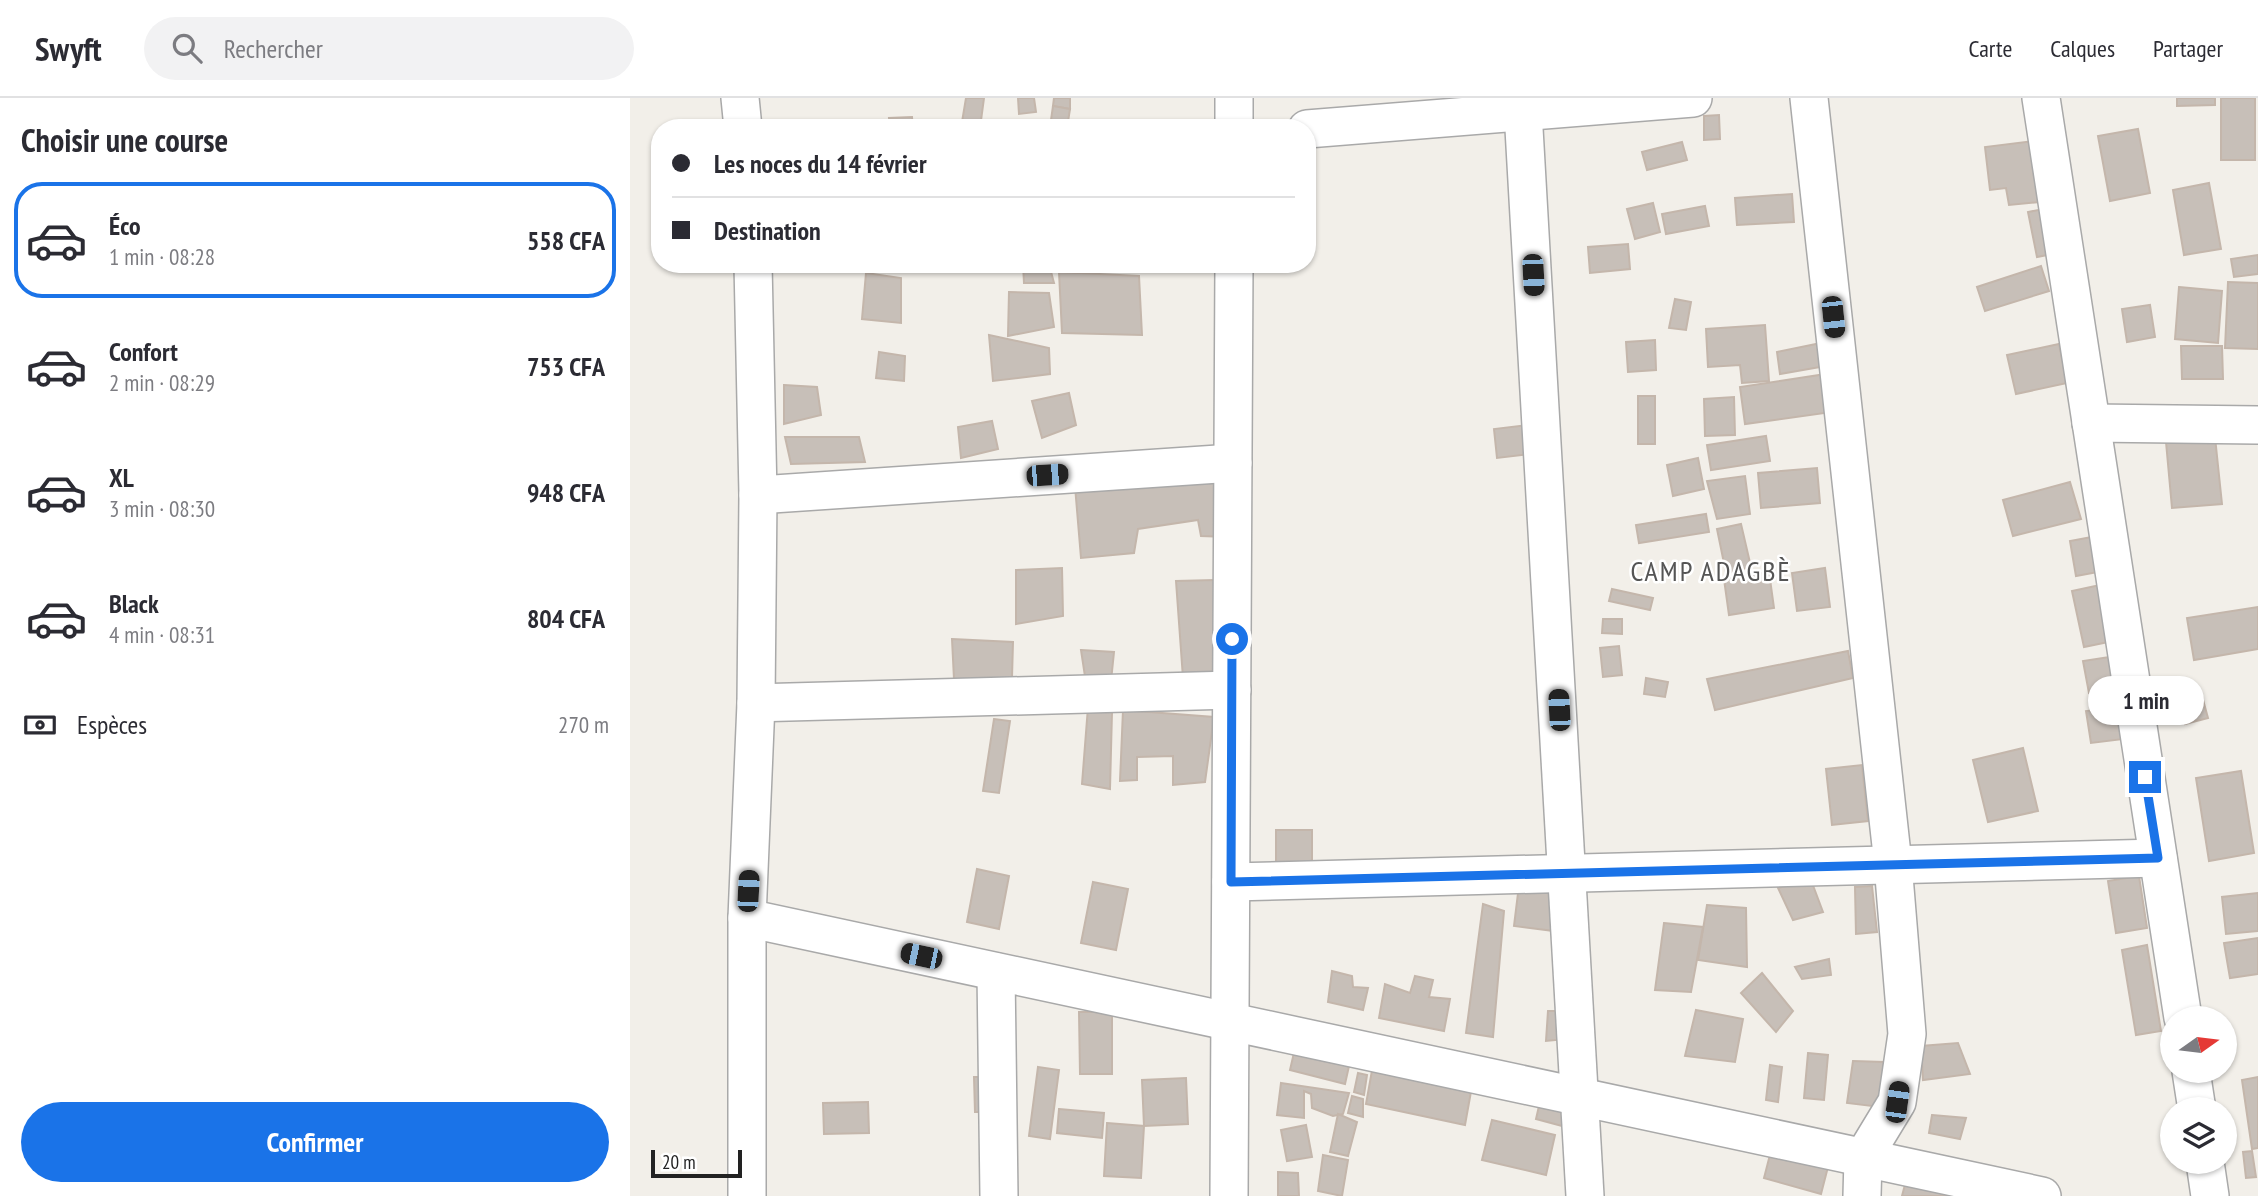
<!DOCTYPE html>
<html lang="fr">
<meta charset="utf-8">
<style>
body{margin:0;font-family:"PT Sans Narrow",sans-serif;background:#f2f2f3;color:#2b2b33;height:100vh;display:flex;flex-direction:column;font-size:26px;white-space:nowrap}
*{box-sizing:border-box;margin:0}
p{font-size:23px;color:#7c7c81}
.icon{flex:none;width:38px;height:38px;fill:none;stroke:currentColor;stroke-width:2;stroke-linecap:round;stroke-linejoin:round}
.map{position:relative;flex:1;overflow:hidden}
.sheet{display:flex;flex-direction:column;background:#fff;width:630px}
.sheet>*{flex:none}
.hud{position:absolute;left:21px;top:21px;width:665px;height:154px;border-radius:28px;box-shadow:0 2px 5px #0004;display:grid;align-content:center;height:154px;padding:0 21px;background:#fff}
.needle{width:46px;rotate:76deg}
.fabs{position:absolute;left:1530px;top:908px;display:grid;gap:14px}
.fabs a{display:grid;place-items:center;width:77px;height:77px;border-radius:50%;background:#fff;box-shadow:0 2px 5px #0004;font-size:35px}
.scale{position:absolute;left:21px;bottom:18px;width:91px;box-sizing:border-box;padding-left:7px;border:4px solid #222;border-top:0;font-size:19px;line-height:24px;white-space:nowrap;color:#222;-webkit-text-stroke:5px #fff;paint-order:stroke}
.end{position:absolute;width:32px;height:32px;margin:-16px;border:9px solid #1a73e8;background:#fff;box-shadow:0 0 0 4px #fff}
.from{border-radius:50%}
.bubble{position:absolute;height:49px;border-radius:24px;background:#fff;box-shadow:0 2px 5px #0004;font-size:23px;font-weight:800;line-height:49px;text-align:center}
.car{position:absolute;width:21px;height:42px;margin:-21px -10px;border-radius:9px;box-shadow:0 0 5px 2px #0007;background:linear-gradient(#222 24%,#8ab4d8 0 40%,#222 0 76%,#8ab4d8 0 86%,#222 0)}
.hud b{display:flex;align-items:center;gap:24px;height:66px;font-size:26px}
.hud b+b{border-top:2px solid #e1e1e2}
.hud i{width:18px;height:18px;background:#2b2b33}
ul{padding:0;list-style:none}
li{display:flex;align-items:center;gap:21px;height:116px;margin:0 14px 10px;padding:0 7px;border:4px solid transparent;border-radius:28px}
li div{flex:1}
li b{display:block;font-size:26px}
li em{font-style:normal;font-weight:800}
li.current{border-color:#1a73e8}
li>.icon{width:63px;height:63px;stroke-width:1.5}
h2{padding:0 21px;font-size:32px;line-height:84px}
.pay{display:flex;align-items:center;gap:18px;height:77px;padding:0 21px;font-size:26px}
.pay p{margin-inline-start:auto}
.action{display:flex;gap:14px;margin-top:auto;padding:14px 21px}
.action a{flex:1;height:80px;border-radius:42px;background:#1a73e8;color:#fff;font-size:28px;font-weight:800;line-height:80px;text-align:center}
header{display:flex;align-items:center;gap:42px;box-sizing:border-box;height:98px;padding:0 35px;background:#fff;border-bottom:2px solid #e1e1e2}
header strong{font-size:33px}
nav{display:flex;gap:38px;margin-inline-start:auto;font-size:24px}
.search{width:490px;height:63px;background:#f2f2f3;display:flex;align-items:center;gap:18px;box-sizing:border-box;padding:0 24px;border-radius:38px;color:#7c7c81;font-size:26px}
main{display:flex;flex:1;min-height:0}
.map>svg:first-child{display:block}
</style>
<header>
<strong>Swyft</strong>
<div class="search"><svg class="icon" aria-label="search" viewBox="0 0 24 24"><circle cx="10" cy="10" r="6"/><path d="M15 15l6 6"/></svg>Rechercher</div>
<nav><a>Carte</a><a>Calques</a><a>Partager</a></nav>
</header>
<main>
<section class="sheet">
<h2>Choisir une course</h2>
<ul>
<li class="current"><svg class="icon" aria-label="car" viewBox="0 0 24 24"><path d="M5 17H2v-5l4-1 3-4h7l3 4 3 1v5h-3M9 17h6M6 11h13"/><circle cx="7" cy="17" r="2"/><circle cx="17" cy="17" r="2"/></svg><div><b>Éco</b><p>1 min · 08:28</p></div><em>558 CFA</em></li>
<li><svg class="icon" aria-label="car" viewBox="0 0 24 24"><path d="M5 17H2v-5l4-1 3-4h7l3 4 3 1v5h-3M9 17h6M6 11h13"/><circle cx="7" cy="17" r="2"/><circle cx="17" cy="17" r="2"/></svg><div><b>Confort</b><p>2 min · 08:29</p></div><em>753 CFA</em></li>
<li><svg class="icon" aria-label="car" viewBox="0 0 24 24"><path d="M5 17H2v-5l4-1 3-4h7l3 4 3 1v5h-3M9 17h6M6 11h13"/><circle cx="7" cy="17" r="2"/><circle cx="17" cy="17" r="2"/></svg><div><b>XL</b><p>3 min · 08:30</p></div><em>948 CFA</em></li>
<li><svg class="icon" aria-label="car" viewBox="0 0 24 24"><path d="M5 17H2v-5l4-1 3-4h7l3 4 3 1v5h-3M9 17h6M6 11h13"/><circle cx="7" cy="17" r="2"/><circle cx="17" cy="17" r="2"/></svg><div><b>Black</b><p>4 min · 08:31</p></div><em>804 CFA</em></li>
</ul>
<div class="pay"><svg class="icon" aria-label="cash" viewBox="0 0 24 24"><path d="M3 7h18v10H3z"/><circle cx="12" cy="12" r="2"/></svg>Espèces<p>270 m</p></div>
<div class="action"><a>Confirmer</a></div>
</section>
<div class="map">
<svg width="1628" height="1098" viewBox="0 0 1628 1098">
<rect width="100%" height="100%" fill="#f2efe9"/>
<g fill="#c7bfb8" stroke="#c4b6ab" stroke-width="2">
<polygon points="336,0 354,0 350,30 331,30"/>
<polygon points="388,0 404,0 406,14 389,16"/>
<polygon points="424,0 440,0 440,11 423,8"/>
<polygon points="1547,0 1585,0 1585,7 1547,8"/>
<rect x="1591" y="0" width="34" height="62"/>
<polygon points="423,8 440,11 437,30 420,29"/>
<polygon points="1089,17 1090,41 1074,42 1074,18"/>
<polygon points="282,19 283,30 260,30 259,20"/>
<polygon points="1508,31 1520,95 1480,103 1468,38"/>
<polygon points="1413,42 1421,103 1379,107 1376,90 1360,92 1355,49"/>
<polygon points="1052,44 1057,62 1017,72 1012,54"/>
<polygon points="1579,85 1591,151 1554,157 1543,92"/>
<polygon points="1162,96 1164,124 1107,127 1105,100"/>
<polygon points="1023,105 1030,134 1005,141 997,111"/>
<polygon points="1075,108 1079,128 1036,136 1032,116"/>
<polygon points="1430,108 1438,153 1407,159 1398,114"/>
<polygon points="998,146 1000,171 960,175 958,149"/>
<polygon points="1628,157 1628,176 1604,179 1601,161"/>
<polygon points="393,166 419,166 424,185 394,185"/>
<polygon points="1411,168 1419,193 1355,213 1347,189"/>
<polygon points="429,174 509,178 512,237 432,235"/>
<polygon points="236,175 271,180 271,225 232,221"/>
<polygon points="1598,184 1628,185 1628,251 1595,250"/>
<polygon points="1549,189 1592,193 1588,245 1545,241"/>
<polygon points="379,194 419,195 424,229 378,238"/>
<polygon points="1045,201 1061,204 1056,232 1039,230"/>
<polygon points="1520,207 1525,239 1497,244 1492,211"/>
<polygon points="1135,227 1139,283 1112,285 1110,267 1078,269 1076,231"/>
<polygon points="359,237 419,250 420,276 363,283"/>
<polygon points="1025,242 1026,272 998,274 996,244"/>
<polygon points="1191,245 1196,268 1150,276 1147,254"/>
<polygon points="1429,246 1437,285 1386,296 1377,257"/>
<polygon points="1551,248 1592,248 1593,281 1552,281"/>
<polygon points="249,254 275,258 274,283 246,280"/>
<polygon points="1196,276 1202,314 1115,326 1110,289"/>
<polygon points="154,287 187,289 191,317 154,326"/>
<polygon points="439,295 446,327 412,340 402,303"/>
<rect x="1008" y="298" width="17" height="48"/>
<polygon points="1104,299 1105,337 1075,338 1074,301"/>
<polygon points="362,323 368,351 331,360 328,329"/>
<polygon points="922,324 925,353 867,360 864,331"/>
<polygon points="1136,338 1140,363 1081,372 1077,347"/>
<polygon points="155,339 229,339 235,364 161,366"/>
<polygon points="1585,339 1592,406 1542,410 1536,344"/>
<polygon points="1068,360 1074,391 1043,398 1037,367"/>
<polygon points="1187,370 1190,405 1131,410 1128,375"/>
<polygon points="598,373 597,439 571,438 568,422 508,431 504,455 451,460 444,376"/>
<polygon points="1115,378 1120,416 1087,421 1077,383"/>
<polygon points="1440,384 1451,421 1383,438 1373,402"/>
<polygon points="1076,416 1079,434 1009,445 1006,427"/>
<polygon points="1111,426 1121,469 1096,475 1087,431"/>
<polygon points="1462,439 1468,474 1446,478 1440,443"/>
<polygon points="432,470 433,518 386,526 386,472"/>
<polygon points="1195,470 1200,509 1167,513 1162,475"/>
<polygon points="1139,474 1144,510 1099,517 1094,481"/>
<polygon points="584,482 594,572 553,580 546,483"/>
<polygon points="1475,486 1493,541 1454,549 1442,493"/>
<polygon points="982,491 1023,500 1020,512 979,503"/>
<polygon points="1628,509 1628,551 1564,562 1557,520"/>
<polygon points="973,521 992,521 992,536 972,535"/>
<polygon points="322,541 383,544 382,580 324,581"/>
<polygon points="989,548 992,577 973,579 970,550"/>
<polygon points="451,552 484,554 481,583 456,585"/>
<polygon points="1218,553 1223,580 1085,612 1077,581"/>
<polygon points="1493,557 1498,589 1459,595 1453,563"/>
<polygon points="1016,580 1038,584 1035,599 1014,596"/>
<polygon points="1572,598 1578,620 1555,626 1549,604"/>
<polygon points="1498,608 1502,640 1461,645 1456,613"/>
<polygon points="458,609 482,614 480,691 452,686"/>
<polygon points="493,612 584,619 575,684 543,687 543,658 507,659 507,682 490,683"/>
<polygon points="364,621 380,623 369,695 353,693"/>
<polygon points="1393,650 1408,713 1358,724 1343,662"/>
<polygon points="1232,667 1238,723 1202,727 1196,671"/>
<polygon points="1611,673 1624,755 1579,763 1566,680"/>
<polygon points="646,732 682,732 682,765 646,764"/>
<polygon points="347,771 379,778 369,831 337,824"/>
<polygon points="1509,778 1517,830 1486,835 1478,783"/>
<polygon points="1181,782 1193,814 1163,822 1148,790"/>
<polygon points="463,784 498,791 486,852 451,845"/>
<polygon points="889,787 921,788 924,833 884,828"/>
<polygon points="1242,788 1247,834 1226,836 1225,789"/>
<polygon points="1628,795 1628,833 1596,836 1592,799"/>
<polygon points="853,806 874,813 863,939 836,935"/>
<polygon points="1077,807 1116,810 1117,869 1068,862"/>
<polygon points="1034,825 1073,829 1061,894 1025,892"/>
<polygon points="1628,840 1628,876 1600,880 1594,845"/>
<polygon points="1517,847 1531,933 1506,937 1492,852"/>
<polygon points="1199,861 1201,877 1172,881 1165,869"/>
<polygon points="702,873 722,878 723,889 738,890 733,912 698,904"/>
<polygon points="1132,875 1163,913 1146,934 1111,895"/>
<polygon points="785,878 803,882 799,899 820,901 814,933 749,920 755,886 780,895"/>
<polygon points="1066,912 1113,921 1105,964 1055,958"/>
<polygon points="918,913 933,913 935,941 916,943"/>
<polygon points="449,914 482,914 482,976 450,976"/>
<polygon points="1328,945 1340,976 1293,982 1291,948"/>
<polygon points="666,946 721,959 715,986 660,972"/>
<polygon points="1178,955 1198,957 1194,1002 1174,1000"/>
<polygon points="1223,963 1254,964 1250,1009 1217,1005"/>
<polygon points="743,967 842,988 835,1027 736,1006"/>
<polygon points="1140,967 1152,969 1148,1004 1136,1002"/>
<polygon points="408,969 429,972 420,1041 399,1038"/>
<polygon points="728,975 737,977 734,997 724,994"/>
<polygon points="344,979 365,979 365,1014 345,1014"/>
<polygon points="1628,979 1628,1050 1622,1051 1612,982"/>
<polygon points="556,980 558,1026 514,1028 512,982"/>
<polygon points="651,985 719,995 713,1016 703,1018 682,1010 681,996 674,993 674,1020 647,1017"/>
<polygon points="912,995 938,1002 932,1028 906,1021"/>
<polygon points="722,998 733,1001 733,1019 718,1015"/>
<polygon points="238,1004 239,1035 194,1036 193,1005"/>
<polygon points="429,1011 474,1015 472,1040 427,1035"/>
<polygon points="708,1016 727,1024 718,1058 700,1054"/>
<polygon points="1302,1017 1336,1020 1330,1041 1299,1035"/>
<polygon points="862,1022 925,1037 916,1077 852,1062"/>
<polygon points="477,1025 514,1028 511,1080 474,1078"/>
<polygon points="676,1027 682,1059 657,1063 651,1032"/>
<polygon points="1142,1049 1199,1065 1191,1096 1134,1080"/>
<polygon points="1622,1053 1626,1079 1616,1080 1613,1054"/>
<polygon points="693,1057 718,1062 712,1098 688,1093"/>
<polygon points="648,1074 668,1075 669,1098 648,1098"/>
<polygon points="1277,1079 1339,1098 1272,1098"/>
</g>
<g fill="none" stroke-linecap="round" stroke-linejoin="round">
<defs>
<g id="minor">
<polyline points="110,0 113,30"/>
<polyline points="1179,0 1263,766 1277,936 1267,1004 1233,1060 1232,1098"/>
<polyline points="1411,0 1553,920"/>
<polyline points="893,13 955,1098"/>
<polyline points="604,30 604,0"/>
<polyline points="677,31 1063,0"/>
<polyline points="1461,325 1628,327"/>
<polyline points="128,397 603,365"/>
<polyline points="126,605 602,592"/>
<polyline points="601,784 1528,760"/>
<polyline points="117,820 1412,1098"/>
<polyline points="366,874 369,1098"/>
<polyline points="1561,973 1567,1012"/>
<polyline points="1575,1064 1580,1098"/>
<polyline points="117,1098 117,820 126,605 128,397 123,166"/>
<polyline points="599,1098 604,166"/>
</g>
</defs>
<use href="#minor" stroke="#a9a9a9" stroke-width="40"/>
<use href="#minor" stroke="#fff" stroke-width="37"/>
</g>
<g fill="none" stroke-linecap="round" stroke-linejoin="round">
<polyline stroke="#1a73e8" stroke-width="9" points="602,541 601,784 1528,760 1515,679"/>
</g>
<g text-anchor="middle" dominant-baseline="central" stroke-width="5" stroke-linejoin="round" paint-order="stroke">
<g font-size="28" letter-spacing="2" fill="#555" stroke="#fff">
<text x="1081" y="472">CAMP ADAGBÈ</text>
</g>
</g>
</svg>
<div class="fabs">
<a><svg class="needle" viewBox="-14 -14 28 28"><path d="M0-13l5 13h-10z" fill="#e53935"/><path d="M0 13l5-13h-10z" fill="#7c7c81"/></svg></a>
<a><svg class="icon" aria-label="layers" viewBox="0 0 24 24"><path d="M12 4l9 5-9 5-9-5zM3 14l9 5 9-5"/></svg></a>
</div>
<div class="scale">20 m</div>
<i class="end from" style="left:602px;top:541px"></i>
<i class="end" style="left:1515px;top:679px"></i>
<div class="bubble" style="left:1458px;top:578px;width:116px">1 min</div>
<i class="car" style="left:903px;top:177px;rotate:177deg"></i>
<i class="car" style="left:1203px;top:219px;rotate:174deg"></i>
<i class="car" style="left:417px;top:377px;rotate:86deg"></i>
<i class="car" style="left:929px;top:612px;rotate:357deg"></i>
<i class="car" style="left:118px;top:793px;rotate:3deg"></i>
<i class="car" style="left:291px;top:858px;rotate:282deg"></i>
<i class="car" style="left:1267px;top:1004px;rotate:8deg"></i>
<div class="hud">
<b><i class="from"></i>Les noces du 14 février</b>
<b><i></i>Destination</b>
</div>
</div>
</main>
